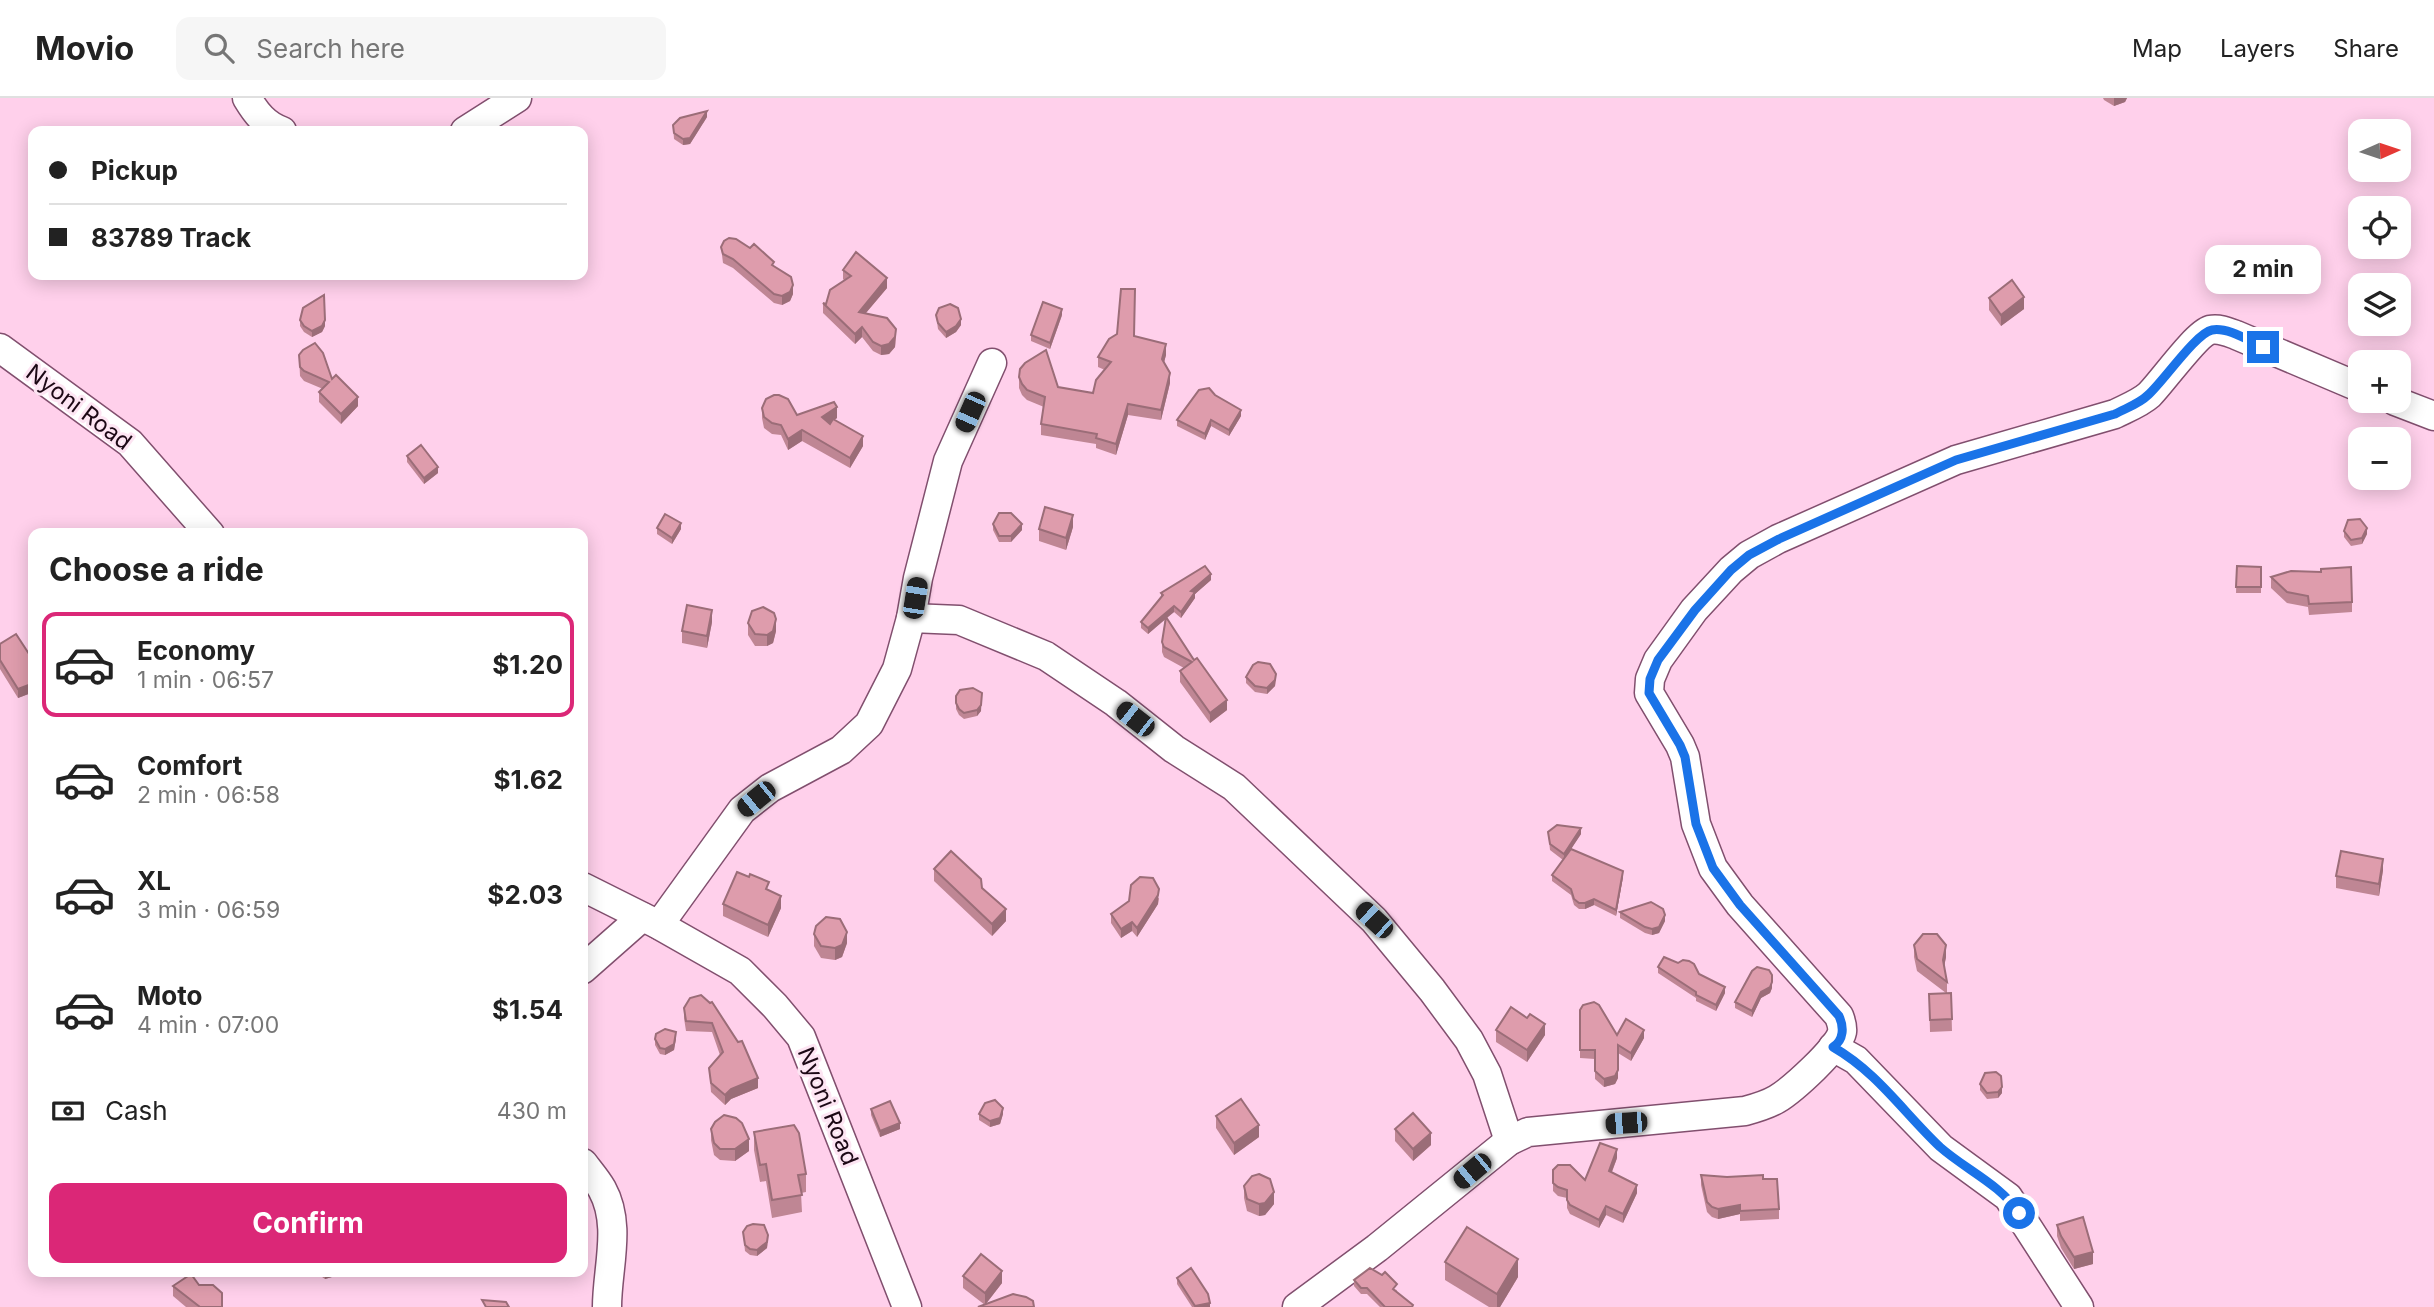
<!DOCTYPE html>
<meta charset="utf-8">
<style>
body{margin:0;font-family:Inter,sans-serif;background:#f6f6f6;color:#222;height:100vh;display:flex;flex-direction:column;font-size:26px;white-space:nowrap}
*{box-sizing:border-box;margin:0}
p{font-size:23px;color:#767676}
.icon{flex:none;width:38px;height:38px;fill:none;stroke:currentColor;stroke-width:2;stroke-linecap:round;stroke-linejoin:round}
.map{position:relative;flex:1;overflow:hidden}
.side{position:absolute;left:28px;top:430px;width:560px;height:749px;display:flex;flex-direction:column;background:#fff;border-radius:14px;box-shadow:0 4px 18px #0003}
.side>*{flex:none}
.top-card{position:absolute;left:28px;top:28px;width:560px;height:154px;border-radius:14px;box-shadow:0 4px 18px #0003;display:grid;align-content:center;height:154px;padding:0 21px;background:#fff}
.needle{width:46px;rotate:87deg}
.buttons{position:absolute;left:2348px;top:21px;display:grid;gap:14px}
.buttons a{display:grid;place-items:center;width:63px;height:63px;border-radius:14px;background:#fff;box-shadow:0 4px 18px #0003;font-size:35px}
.end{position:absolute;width:32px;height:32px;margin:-16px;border:9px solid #1a73e8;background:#fff;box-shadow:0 0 0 4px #fff}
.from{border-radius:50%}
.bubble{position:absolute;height:49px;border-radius:14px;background:#fff;box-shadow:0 4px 18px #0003;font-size:23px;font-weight:700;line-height:49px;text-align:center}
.car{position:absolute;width:21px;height:42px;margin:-21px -10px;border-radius:9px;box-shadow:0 0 5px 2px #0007;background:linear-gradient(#222 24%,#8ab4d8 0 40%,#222 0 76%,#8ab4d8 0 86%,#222 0)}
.top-card b{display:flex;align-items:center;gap:24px;height:66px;font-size:26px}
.top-card b+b{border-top:2px solid #e0e0e0}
.top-card i{width:18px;height:18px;background:#222}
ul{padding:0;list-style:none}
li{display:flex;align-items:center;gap:21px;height:105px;margin:0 14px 10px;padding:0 7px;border:4px solid transparent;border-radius:14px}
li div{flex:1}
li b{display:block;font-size:26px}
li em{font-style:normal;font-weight:700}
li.current{border-color:#db2777}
li>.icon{width:63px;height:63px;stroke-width:1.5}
h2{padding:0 21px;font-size:32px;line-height:84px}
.pay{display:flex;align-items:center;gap:18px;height:77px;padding:0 21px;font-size:26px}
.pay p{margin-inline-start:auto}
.action{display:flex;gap:14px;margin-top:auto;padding:14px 21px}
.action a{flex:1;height:80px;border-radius:14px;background:#db2777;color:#fff;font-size:28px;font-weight:700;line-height:80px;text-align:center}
header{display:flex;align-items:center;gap:42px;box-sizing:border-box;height:98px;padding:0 35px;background:#fff;border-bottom:2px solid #e0e0e0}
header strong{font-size:33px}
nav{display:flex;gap:38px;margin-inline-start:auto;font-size:24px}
.search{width:490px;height:63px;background:#f6f6f6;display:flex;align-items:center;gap:18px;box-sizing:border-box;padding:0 24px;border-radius:14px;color:#767676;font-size:26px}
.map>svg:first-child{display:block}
</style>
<header>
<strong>Movio</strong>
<div class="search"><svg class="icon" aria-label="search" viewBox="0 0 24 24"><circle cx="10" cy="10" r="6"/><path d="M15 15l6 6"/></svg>Search here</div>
<nav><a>Map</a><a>Layers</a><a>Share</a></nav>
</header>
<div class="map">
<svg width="2434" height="1209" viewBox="0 0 2434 1209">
<rect width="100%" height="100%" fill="#ffd0eb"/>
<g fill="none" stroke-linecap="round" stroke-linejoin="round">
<defs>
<g id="minor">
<path d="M247,0C256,15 265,27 282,33"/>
<polyline points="465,33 517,0"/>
<polyline points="0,250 130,345 210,436"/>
<polyline points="2395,303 2434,318"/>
<polyline points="911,520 959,522 1046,558 1116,605 1174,651 1234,689 1374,822 1432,892 1469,942 1487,976 1509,1043"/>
<polyline points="583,789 659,827 740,873 775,908 801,939 907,1209"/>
<polyline points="659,827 742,712 770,690 841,652 869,626 897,571 911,520 918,480 948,363 992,265"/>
<polyline points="583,871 642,819"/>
<polyline points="1833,949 1856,962 1941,1050 2008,1099 2079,1209"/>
<path d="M583,1065C589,1073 597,1082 602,1091C622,1127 607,1170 607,1209"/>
<path d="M1297,1209L1377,1150L1509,1043L1528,1034L1745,1013C1756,1010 1767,1007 1777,1001C1792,992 1839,950 1842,934C1843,928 1841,924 1839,918L1740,807L1713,770L1696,726L1685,659L1680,647L1649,595L1650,581L1658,562L1694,512L1731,472L1749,457L1778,441L1956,362L2115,316C2127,310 2140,305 2149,297C2162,284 2196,236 2210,232C2219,230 2228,234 2236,237L2361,290"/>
</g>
</defs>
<use href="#minor" stroke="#814f6e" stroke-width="31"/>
<use href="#minor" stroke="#fff" stroke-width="28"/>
</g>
<g fill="#bf8694">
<polygon points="2103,0 2127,0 2125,4 2114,8 2104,2"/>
<polygon points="707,19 690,46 683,47 674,41 673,27"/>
<polygon points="721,149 774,169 793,196 790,203 782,207 774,205 733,170 723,165"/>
<polygon points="843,172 887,190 866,215 896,240 895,249 889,256 881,257 873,253 862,239 855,246 823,215 823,205 826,206 844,182 843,181"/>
<polygon points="1989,200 2024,211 2001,228 1989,212"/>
<polygon points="936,217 961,227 956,234 946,240 938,231"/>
<polygon points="1062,217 1050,251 1031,243 1031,237"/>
<polygon points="300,222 325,228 322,234 312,239 304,234 300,228"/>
<polygon points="1135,238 1166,257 1164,264 1170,285 1161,322 1128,317 1116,357 1096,350 1096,346 1041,337 1041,326 1044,309 1027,302 1022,297 1019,290 1019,279 1058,289 1093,295 1105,272 1098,269 1098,259"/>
<polygon points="299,257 332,281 358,308 341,326 319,304 319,294 323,291 304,283 300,278"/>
<polygon points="1215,297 1241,318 1229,338 1211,328 1205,342 1177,328 1177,322"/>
<polygon points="762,310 797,317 837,320 834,322 863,348 850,370 802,343 788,352 781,337 772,336 764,330 762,320"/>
<polygon points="407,358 438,375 424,386 407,364"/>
<polygon points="993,426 1022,432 1011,444 999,444 993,432"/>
<polygon points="1073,429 1066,452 1039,443 1039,431"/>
<polygon points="657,430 681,431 672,446 657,436"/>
<polygon points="2344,433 2367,436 2362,446 2351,448 2344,439"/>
<polygon points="2237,468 2261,469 2261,495 2236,495"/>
<polygon points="2321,474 2352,504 2352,514 2309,517 2308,509 2287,505 2271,490 2271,479"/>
<polygon points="1211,482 1195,496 1195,500 1181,520 1174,514 1166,520 1227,612 1210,625 1180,584 1180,573 1184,570 1164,559 1162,554 1162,544 1165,521 1148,536 1141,530 1141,524 1161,499 1161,495"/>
<polygon points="712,524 707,550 682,545 682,533"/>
<polygon points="748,525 776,533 773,545 767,548 755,548 748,537"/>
<polygon points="0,546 33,562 33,596 31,595 18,600 0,571"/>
<polygon points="1246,579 1276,582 1275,588 1267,596 1255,594 1246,585"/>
<polygon points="956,605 981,613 977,618 964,621 959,617 956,611"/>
<polygon points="1548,734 1581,736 1568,755 1623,779 1616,818 1594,807 1585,811 1579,811 1574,807 1571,797 1552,783 1552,777 1563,762 1550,752"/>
<polygon points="934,771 982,790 1006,823 992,838 934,783"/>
<polygon points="2383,772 2379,798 2336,790 2336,778"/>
<polygon points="769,792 781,810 768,839 723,818 723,806"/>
<polygon points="1159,800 1158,806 1137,839 1132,833 1121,840 1111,825 1111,816"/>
<polygon points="1620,814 1665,823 1659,835 1652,837 1645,835 1620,820"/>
<polygon points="814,836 847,845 842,859 835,862 821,860 814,848"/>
<polygon points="1914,847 1946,859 1944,869 1947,884 1947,895 1951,895 1952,933 1930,934 1929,896 1946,895 1917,873 1914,859"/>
<polygon points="1658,869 1699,876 1725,895 1716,913 1696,903 1696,900 1658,875"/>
<polygon points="1772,877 1772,890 1770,895 1761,900 1752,919 1735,910 1735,904"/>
<polygon points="701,897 758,990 731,1001 725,1007 711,994 709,970 720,957 712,934 686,933 684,920 684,910"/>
<polygon points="1580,912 1617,937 1644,940 1631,963 1618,955 1618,980 1615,986 1604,989 1595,981 1595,961 1580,960"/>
<polygon points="1527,920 1545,937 1527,964 1496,944 1496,932"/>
<polygon points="676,940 674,952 665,957 660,956 655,947 655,941"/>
<polygon points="1980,986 2002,995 1998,1000 1987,1001 1980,992"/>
<polygon points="871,1011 900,1031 880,1039 871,1017"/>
<polygon points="979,1016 1003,1016 1000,1026 990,1029 979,1022"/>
<polygon points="1216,1018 1259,1039 1234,1057 1216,1030"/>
<polygon points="711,1031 749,1053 735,1063 720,1062 714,1057 711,1042"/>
<polygon points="1395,1031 1431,1047 1413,1063 1395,1043"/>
<polygon points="754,1034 806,1076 806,1094 801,1095 802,1114 772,1120 766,1083 760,1084 754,1052"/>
<polygon points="1617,1060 1612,1074 1637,1095 1623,1125 1606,1117 1599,1130 1570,1116 1567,1110 1567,1100 1558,1098 1553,1093 1553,1072 1585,1082"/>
<polygon points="1701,1077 1763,1081 1779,1111 1779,1121 1740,1123 1740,1116 1718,1121 1712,1119 1707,1114 1701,1087"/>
<polygon points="1244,1088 1274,1106 1265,1117 1259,1118 1247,1113 1244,1100"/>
<polygon points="2057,1127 2093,1166 2074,1171 2061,1150 2057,1138"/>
<polygon points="743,1134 768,1143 767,1150 757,1158 750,1157 745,1153"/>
<polygon points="1445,1164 1518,1179 1500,1209 1489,1209 1445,1182"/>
<polygon points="315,1174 349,1174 325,1181"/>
<polygon points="963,1178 1002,1185 985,1207 963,1190"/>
<polygon points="1177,1180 1210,1209 1192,1209 1177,1186"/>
<polygon points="1354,1182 1397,1192 1396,1194 1413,1209 1380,1209 1367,1196 1361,1196 1354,1188"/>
<polygon points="173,1188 222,1209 186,1209 173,1198"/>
</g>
<g fill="#9b6d78">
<polygon points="2114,0 2127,0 2125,4 2114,8"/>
<polygon points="707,13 707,19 690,46 683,47 683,41"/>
<polygon points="887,180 887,190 859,223 859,214"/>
<polygon points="793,187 793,196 790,203 782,207 782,198"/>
<polygon points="2024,199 2024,211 2001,228 2001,217"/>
<polygon points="1062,211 1062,217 1050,251 1050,245"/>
<polygon points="961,221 961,227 956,234 946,240 946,234"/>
<polygon points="325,222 325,228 322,234 312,239 312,233"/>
<polygon points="862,229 862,239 855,246 855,236"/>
<polygon points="896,231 895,249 889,256 881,257 881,248"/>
<polygon points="1166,246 1166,257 1162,272 1162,261"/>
<polygon points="1170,275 1170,285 1161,322 1161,312"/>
<polygon points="358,299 358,308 341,326 341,316"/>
<polygon points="1128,306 1128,317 1116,357 1116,346"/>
<polygon points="837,309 837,320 822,330 822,319"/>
<polygon points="1241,312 1241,318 1229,338 1229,332"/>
<polygon points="1211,322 1211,328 1205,342 1205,336"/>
<polygon points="802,332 802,343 788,352 788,341"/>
<polygon points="863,338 863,348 850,370 850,360"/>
<polygon points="438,369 438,375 424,386 424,380"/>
<polygon points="1073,417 1073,429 1066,452 1066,440"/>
<polygon points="681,425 681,431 672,446 672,440"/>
<polygon points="1022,426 1022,432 1011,444 1011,438"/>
<polygon points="2367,430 2367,436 2362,446 2362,440"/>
<polygon points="1211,476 1211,482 1195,496 1195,500 1181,520 1181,514 1191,493"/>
<polygon points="1174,508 1174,514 1148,536 1148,530"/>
<polygon points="712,512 712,524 707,550 707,538"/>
<polygon points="776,521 776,533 773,545 767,548 767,537"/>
<polygon points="1276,576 1275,588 1267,596 1267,590"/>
<polygon points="31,586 31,595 18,600 18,591"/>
<polygon points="982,595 981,613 977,618 977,612"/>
<polygon points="1227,602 1227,612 1210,625 1210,615"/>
<polygon points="1581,730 1581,736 1564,762 1564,756"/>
<polygon points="2383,761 2383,772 2379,798 2379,786"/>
<polygon points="1623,773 1623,779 1616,818 1616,812"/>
<polygon points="1159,791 1158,806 1137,839 1137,830"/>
<polygon points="781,798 781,810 768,839 768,827"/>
<polygon points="1594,801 1594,807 1585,811 1585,805"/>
<polygon points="1006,811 1006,823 992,838 992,826"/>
<polygon points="1665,817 1665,823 1659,835 1652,837 1652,831"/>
<polygon points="1132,824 1132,833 1121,840 1121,831"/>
<polygon points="847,834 847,845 842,859 835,862 835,850"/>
<polygon points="1946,847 1946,859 1943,874 1943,862"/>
<polygon points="1772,884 1772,890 1770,895 1761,900 1752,919 1752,913 1761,894"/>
<polygon points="1725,889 1725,895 1716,913 1716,907"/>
<polygon points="1545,926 1545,937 1527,964 1527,952"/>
<polygon points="1644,932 1644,940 1631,963 1631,955"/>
<polygon points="676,934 676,940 674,952 665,957 665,951"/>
<polygon points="1618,972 1618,980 1615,986 1604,989 1604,981"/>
<polygon points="758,980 758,990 731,1001 725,1007 725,997 731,991"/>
<polygon points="2002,989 2002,995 1998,1000 1998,994"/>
<polygon points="1003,1010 1003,1016 1000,1026 990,1029 990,1023"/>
<polygon points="900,1025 900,1031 880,1039 880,1033"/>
<polygon points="1259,1027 1259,1039 1234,1057 1234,1045"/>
<polygon points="1431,1035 1431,1047 1413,1063 1413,1051"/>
<polygon points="749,1041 749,1053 735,1063 735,1051"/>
<polygon points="1617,1051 1617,1060 1609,1081 1609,1073"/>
<polygon points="1637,1087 1637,1095 1623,1125 1623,1116"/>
<polygon points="1274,1094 1274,1106 1265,1117 1259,1118 1259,1106"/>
<polygon points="1740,1107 1740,1116 1718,1121 1718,1111"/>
<polygon points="1606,1108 1606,1117 1599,1130 1599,1122"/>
<polygon points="768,1137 767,1150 757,1158 757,1152"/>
<polygon points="2093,1154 2093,1166 2074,1171 2074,1159"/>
<polygon points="1518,1161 1518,1179 1500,1209 1497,1209 1497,1196"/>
<polygon points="1002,1173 1002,1185 985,1207 985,1195"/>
<polygon points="349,1174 325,1181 325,1175"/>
<polygon points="1210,1205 1210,1209 1195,1209 1195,1208"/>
</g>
<g fill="#de9cac" stroke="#9b6d78" stroke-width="2">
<polygon points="707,13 690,40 683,41 674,35 673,27 680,20"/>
<polygon points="729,140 736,141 750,150 754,146 774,164 772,167 791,179 793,187 790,194 782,198 774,196 733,161 723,156 721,149 724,143"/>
<polygon points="856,154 887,180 859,214 887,220 896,231 895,239 889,246 881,248 873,244 862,229 855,236 823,205 826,206 830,192 851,178 843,172"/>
<polygon points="2012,182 2024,199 2001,217 1989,200"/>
<polygon points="1121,191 1135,191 1134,238 1166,246 1162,261 1170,275 1161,312 1128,306 1116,346 1096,340 1097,336 1041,326 1045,299 1027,292 1022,286 1019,279 1020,271 1025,265 1046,252 1058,289 1093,295 1096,282 1111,264 1098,259 1109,241 1117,236"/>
<polygon points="324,197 325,222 322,228 312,233 304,228 300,222 303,210"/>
<polygon points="1043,204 1062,211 1050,245 1031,237"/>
<polygon points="950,206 958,210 961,221 956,228 946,234 938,225 936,217 939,210"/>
<polygon points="315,245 323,255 332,281 336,277 358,299 341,316 319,294 329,284 304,273 300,269 299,257 303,252"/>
<polygon points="1209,290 1215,297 1241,312 1229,332 1211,322 1205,336 1177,322 1199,292"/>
<polygon points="774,297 779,297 788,301 797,317 834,304 837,309 822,319 830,326 833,321 863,338 850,360 802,332 788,341 781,327 772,325 764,319 762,310 766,301"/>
<polygon points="421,347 438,369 424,380 407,358"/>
<polygon points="1045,409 1073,417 1066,440 1039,431"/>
<polygon points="999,415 1011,415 1022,426 1011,438 999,438 993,426"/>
<polygon points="665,416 681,425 672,440 657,430"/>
<polygon points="2360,421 2367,430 2362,440 2351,442 2344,433 2348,422"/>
<polygon points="1205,468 1211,476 1191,493 1195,494 1181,514 1174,508 1148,530 1141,524 1163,497 1161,495"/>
<polygon points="2237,468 2261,469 2261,489 2236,489"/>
<polygon points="2351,469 2352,504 2309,506 2308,498 2287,494 2271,479 2291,473 2321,474 2321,471"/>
<polygon points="687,507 712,512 707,538 682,533"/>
<polygon points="763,509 774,515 776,521 773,533 767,537 755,536 748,525 752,513"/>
<polygon points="1166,519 1194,562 1197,560 1227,602 1210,615 1180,573 1192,564 1164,549 1162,544"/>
<polygon points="16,536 33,562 33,587 31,586 18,591 0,562 0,546"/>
<polygon points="1258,564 1270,566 1276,576 1275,582 1267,590 1255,588 1246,579 1253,567"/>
<polygon points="973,590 982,595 981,607 977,612 964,615 959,611 956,605 956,598 960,592"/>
<polygon points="1557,727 1581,730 1564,756 1550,746 1548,734"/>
<polygon points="1571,751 1623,773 1616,812 1594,801 1585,805 1579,805 1574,801 1571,791 1552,777"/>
<polygon points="951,753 981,781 982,790 1006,811 992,826 934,771"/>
<polygon points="2341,753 2383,761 2379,786 2336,778"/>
<polygon points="737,774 749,779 750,776 769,784 766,791 781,798 768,827 723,806"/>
<polygon points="1140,779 1153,780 1159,791 1158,797 1137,830 1132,824 1121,831 1111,816 1129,803 1131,787"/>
<polygon points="1651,804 1663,811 1665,817 1659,829 1652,831 1645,829 1620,814"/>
<polygon points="826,819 840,821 847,834 842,847 835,850 821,848 814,836 816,828"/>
<polygon points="1923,836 1937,836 1946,847 1943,862 1947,884 1917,861 1914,847"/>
<polygon points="1664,859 1678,865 1683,862 1689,863 1694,866 1699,876 1725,889 1716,907 1696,897 1696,894 1658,869"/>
<polygon points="1757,869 1769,872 1772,877 1772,884 1770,889 1761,894 1752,913 1735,904 1752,873"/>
<polygon points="1951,895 1952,921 1930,922 1929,896"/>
<polygon points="701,897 710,905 712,904 738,944 742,943 758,980 731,991 725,997 711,985 709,970 723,954 712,925 686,923 684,910 690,900"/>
<polygon points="1594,904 1599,907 1617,937 1626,921 1644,932 1631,955 1618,947 1618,972 1615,978 1604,981 1595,973 1595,952 1580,952 1580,912 1583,907"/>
<polygon points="1511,909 1527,920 1530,916 1545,926 1527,952 1496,932"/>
<polygon points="665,931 676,934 674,946 665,951 660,950 655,941 656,936"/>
<polygon points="1996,974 2001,978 2002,989 1998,994 1987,995 1980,986 1985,975"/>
<polygon points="1241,1001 1259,1027 1234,1045 1216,1018"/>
<polygon points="995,1002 1003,1010 1000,1020 990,1023 979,1016 985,1005"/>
<polygon points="890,1003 900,1025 880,1033 871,1011"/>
<polygon points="1413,1015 1431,1035 1413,1051 1395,1031"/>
<polygon points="724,1017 736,1020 742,1025 749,1041 735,1051 720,1051 714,1045 711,1031 715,1024"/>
<polygon points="794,1027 799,1035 806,1076 798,1077 802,1097 772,1102 766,1066 760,1067 754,1034"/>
<polygon points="1600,1045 1617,1051 1609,1073 1637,1087 1623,1116 1606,1108 1599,1122 1570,1107 1567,1102 1567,1092 1558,1089 1553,1085 1553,1072 1558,1067 1570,1067 1585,1082"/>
<polygon points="1259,1076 1270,1081 1274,1094 1265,1105 1259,1106 1247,1101 1244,1088 1252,1078"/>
<polygon points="1701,1077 1727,1079 1763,1077 1763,1081 1777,1081 1779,1111 1740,1113 1740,1107 1718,1111 1712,1109 1707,1104"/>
<polygon points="2083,1119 2093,1154 2074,1159 2061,1138 2057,1127"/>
<polygon points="753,1126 764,1127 768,1137 767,1144 757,1152 750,1151 745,1147 743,1134 747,1128"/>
<polygon points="1467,1129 1518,1161 1497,1196 1445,1164"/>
<polygon points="981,1156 1002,1173 985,1195 963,1178"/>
<polygon points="1191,1170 1208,1196 1210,1205 1195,1208 1177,1180"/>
<polygon points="1370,1170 1382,1177 1385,1174 1397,1186 1393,1191 1413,1207 1412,1209 1385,1209 1367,1190 1361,1190 1354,1182"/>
<polygon points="191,1176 199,1187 213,1187 222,1195 222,1209 200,1209 173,1188"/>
<polygon points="1013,1196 1026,1199 1033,1203 1034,1209 978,1209"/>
<polygon points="482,1202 506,1204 509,1209 486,1209"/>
</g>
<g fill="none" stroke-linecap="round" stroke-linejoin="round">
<path stroke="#1a73e8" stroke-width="9" d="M2019,1115C2000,1086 1966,1072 1940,1049C1903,1014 1878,975 1833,949C1844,942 1844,929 1839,918L1740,807L1713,770L1696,726L1685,659L1680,647L1649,595L1650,581L1658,562L1695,512L1731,472L1749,457L1779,441L1956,362L2115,316C2126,310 2139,306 2148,297C2163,284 2196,235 2212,232C2228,229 2249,243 2263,249"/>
</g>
<g text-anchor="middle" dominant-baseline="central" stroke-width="6" stroke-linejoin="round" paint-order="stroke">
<g font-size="23" fill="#1c0815" stroke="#fde5f3">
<text transform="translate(79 309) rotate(37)">Nyoni Road</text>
<text transform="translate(828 1008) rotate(68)">Nyoni Road</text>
</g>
</g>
</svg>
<div class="buttons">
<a><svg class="needle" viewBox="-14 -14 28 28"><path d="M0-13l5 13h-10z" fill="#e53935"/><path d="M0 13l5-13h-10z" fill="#767676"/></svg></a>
<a><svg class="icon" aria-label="locate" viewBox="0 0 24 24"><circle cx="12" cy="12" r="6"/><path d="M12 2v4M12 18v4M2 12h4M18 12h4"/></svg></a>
<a><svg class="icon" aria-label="layers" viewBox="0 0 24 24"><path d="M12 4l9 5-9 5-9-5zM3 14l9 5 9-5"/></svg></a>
<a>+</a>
<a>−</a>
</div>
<i class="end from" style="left:2019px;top:1115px"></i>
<i class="end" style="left:2263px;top:249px"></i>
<div class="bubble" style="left:2205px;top:147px;width:116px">2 min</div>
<i class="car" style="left:970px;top:314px;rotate:204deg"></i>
<i class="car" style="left:915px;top:500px;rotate:9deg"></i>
<i class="car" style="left:1135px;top:621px;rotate:308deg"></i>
<i class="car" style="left:756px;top:701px;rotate:231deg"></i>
<i class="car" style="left:1374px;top:822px;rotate:313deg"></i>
<i class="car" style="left:1626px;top:1025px;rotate:266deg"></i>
<i class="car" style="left:1472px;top:1073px;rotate:230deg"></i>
<div class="top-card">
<b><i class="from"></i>Pickup</b>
<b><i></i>83789 Track</b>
</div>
<section class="side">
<h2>Choose a ride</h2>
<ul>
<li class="current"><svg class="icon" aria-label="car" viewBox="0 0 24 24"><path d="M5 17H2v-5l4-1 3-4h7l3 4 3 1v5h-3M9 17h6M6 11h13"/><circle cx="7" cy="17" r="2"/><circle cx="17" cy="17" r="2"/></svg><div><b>Economy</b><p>1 min · 06:57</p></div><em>$1.20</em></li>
<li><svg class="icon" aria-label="car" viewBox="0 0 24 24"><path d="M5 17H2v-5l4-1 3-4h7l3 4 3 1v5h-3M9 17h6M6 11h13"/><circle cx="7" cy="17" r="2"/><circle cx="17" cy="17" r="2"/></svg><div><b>Comfort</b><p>2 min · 06:58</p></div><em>$1.62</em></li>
<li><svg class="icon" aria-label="car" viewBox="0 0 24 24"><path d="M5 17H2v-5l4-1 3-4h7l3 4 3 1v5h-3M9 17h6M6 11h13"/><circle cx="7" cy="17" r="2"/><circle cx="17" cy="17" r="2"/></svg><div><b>XL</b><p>3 min · 06:59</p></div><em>$2.03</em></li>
<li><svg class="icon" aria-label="car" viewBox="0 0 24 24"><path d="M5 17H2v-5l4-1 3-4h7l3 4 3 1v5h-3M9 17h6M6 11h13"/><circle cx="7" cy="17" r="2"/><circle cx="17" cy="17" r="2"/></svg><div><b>Moto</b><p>4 min · 07:00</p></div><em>$1.54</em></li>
</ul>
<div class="pay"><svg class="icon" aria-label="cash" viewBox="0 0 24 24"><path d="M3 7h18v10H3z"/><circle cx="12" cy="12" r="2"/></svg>Cash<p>430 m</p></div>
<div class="action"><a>Confirm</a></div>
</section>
</div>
